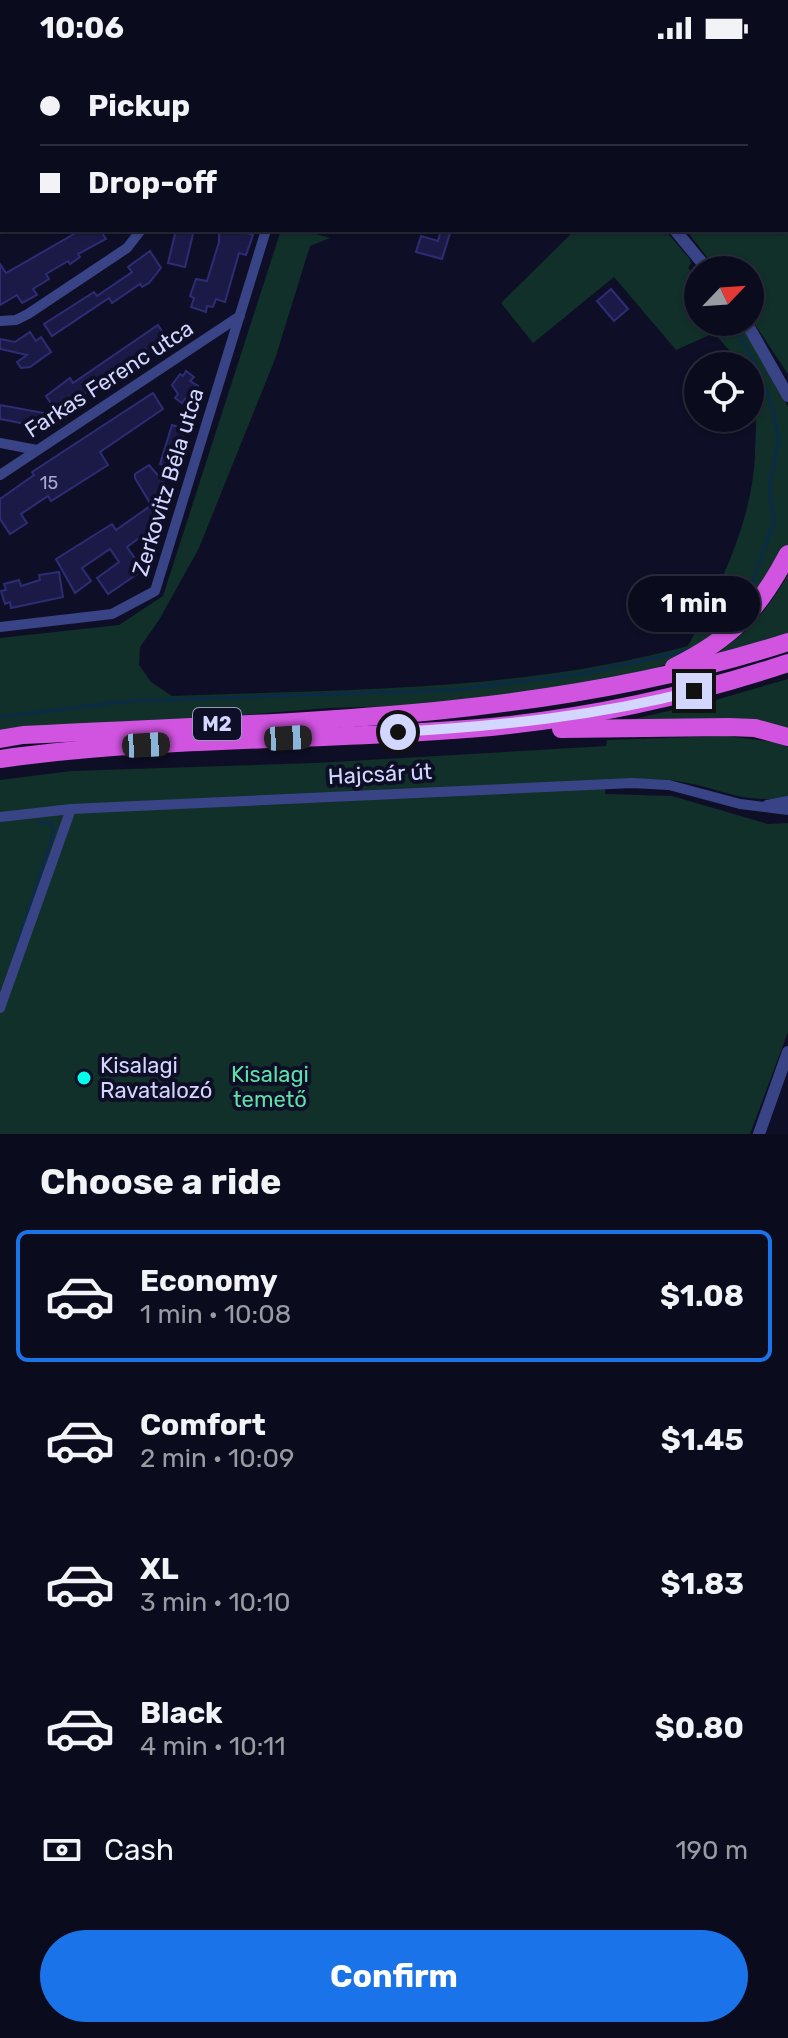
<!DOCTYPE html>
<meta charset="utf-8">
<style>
body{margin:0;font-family:Rubik,sans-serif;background:#131425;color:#f1f3f6;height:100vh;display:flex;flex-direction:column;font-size:30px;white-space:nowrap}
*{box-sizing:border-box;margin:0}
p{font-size:26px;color:#999ba3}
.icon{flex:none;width:44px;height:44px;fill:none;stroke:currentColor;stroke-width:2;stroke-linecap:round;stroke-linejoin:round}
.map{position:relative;height:1078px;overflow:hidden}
.panel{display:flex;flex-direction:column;background:#0a0b1c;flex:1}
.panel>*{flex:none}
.guide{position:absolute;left:0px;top:0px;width:788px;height:176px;box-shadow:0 2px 6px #0004,0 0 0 2px #2a2b3b;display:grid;align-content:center;height:176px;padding:0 40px;background:#0a0b1c}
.needle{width:52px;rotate:65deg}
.buttons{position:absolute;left:684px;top:200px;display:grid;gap:16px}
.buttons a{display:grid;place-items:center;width:80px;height:80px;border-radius:50%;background:#0a0b1c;box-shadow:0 2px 6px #0004,0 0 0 2px #2a2b3b;font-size:40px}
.end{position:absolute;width:36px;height:36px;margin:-18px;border:10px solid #d3d6ff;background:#111;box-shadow:0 0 0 4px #111}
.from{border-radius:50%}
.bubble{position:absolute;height:56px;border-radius:28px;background:#0a0b1c;box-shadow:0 2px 6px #0004,0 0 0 2px #2a2b3b;font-size:26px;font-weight:700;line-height:56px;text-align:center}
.car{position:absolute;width:24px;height:48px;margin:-24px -12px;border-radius:10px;box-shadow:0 0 6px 2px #0007;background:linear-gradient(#222 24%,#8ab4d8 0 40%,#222 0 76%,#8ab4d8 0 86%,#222 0)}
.guide b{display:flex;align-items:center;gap:28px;height:76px;font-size:30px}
.guide b+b{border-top:2px solid #2a2b3b}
.guide i{width:20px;height:20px;background:#f1f3f6}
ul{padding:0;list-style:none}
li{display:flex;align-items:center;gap:24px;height:132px;margin:0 16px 12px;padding:0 24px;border:4px solid transparent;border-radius:12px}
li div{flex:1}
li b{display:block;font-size:30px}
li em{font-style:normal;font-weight:700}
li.active{border-color:#1a73e8}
li>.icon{width:72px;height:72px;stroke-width:1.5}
h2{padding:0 40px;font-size:36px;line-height:96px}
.pay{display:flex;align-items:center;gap:20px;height:88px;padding:0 40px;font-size:30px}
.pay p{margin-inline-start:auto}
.button{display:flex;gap:16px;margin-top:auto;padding:16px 40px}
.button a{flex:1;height:92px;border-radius:48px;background:#1a73e8;color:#fff;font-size:32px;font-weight:700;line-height:92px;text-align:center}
.status{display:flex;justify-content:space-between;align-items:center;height:56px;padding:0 40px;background:#0a0b1c;direction:ltr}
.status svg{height:22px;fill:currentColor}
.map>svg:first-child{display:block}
</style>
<div class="status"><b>10:06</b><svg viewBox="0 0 49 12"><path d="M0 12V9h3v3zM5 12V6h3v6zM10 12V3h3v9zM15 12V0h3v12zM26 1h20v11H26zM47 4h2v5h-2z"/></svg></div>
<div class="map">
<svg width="788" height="1078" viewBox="0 0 788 1078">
<rect width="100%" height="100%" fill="#0e0f26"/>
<g fill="#113029">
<polygon points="599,0 788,0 788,318 750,261 750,214 717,214 686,174 786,174 786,2"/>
<path d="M281,174H303L330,182L310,190L275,303L199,492L159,564L140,591L139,609L151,626L172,640C344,633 520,636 688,590C719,532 751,469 755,401C755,386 757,368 755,352C753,337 750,325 750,310H743L714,277L676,294L614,221L533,287L501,247L575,174H665L689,202L691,207L688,212L698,223V266H739L767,308L788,351V489L764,535L688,600L623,624L436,649L328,652L0,679V582L119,569L163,540Z"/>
<path d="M788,519V579L701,607C745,580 761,563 788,519Z"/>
<polygon points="788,623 788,677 622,666 719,643"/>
<path d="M726,680L773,686L788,691V741C741,749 720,731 676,725C653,721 629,724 606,724L605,738L672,740L768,768L788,767V976L750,1078H0V724L71,715L316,707L606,690L607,684Z"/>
</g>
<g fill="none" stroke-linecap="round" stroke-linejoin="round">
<g stroke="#0b2c48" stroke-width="3">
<polyline points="590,2 591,0"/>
<polyline points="730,266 752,301 770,343 779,383 769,431 774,465 745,548"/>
<polyline points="0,661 129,645 454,634 581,618 686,595"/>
<polyline points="14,899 54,774 50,767 38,767"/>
</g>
</g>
<g fill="#1b1a47" stroke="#2d2c74" stroke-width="2">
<polygon points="81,174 100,174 106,183 78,198 80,201 70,208 68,205 46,218 49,223 33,233 37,239 22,247 17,239 0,249 0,208 6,217"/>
<polygon points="176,174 194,174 185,211 168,207"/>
<polygon points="219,174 244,174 244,176 253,179 246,199 239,197 225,246 216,243 213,251 207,250 206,256 191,251 194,242 190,240 196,223 207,225 219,186"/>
<polygon points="441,174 451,174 442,203 416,196 421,180 438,185"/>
<polygon points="150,195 161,212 149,227 142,231 140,228 112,247 109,242 52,280 44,268 94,236 97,240 132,216 128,211"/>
<polygon points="611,233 628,253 614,265 597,245"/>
<polygon points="158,269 167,283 161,288 108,320 58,358 46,340 70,322 73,327"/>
<polygon points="30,276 36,285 41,281 51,296 30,311 21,312 17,306 27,299 0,293 0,283 15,286"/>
<polygon points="186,315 194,321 190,325 198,330 190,347 185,343 182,347 175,342 178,338 172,329 180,318 183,320"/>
<polygon points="153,337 163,353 100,396 108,409 51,445 48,440 21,458 27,467 10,478 0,463 0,443 34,419 32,416"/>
<polygon points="0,349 44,357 41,371 0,363"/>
<polygon points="172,369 185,373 172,412 160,408"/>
<polygon points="149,409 167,430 161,435 164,440 151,449 135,422 135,418"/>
<polygon points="153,448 161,461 150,468 153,472 127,491 143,514 108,538 97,522 119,506 110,493 82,512 91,525 75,537 56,503 112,468 116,474"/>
<polygon points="59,516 63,541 11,552 10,546 5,548 1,535 6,534 4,528 19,524 21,530 40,524 39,519"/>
</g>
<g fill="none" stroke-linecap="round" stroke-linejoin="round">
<g stroke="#394486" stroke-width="10">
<polyline points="56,2 56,0"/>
<polyline points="178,2 178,0"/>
<polyline points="319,2 319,0"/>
<polyline points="579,2 580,0"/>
<polyline points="0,133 2,132"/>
<polyline points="0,265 16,264 28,258 127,192 141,174"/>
<polyline points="0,387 37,394"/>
<polyline points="0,419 240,260"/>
<polyline points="0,571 112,558 155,535 266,174"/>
<polyline points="767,749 788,745"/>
<polyline points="0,761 71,753 632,727 669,729 740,748 788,754"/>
<polyline points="0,952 71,753"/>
</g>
<g stroke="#394486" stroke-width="12">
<polyline points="530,0 532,2"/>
<polyline points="675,174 708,214"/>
<polyline points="746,266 788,340"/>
<polyline points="759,1078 788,996"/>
</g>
<g stroke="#d154e1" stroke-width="18">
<path d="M674,611C731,583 758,555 788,498"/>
<polyline points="561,673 729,671 755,672 788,681"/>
<path d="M0,683L23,679C280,665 541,666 788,586"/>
<path d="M0,703C163,680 328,686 491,671C592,661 692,639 788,607"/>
</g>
</g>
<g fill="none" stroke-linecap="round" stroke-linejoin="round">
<path stroke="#d3d6ff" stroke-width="10" d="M398,676C499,670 597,660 694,635"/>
</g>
<circle fill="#00fee9" stroke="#0e0f26" stroke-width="3" cx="84" cy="1022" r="8"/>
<g text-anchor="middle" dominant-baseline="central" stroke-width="8" stroke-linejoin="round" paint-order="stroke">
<g font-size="18" fill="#a5a7d1">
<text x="49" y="427">15</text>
</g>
<rect fill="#0e0f26" stroke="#989abe" stroke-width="2" x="193" y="652" width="48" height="32" rx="6"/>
<g font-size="20" font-weight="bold" fill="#d3d6ff">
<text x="217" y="668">M2</text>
</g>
<g font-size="22" fill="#d3d6ff" stroke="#0e0f26">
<text transform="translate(109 323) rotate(-33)">Farkas Ferenc utca</text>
<text transform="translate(168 426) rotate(-73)">Zerkovitz Béla utca</text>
<text transform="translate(380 718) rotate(-3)">Hajcsár út</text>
</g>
<g font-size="22" fill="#d3d6ff" stroke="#0e0f26" text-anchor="start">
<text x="100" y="1009">Kisalagi<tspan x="100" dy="25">Ravatalozó</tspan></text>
</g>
<g font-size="22" fill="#5ce2a8" stroke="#0e0f26">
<text x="270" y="1018">Kisalagi<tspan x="270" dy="25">temető</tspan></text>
</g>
</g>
</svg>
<div class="buttons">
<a><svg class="needle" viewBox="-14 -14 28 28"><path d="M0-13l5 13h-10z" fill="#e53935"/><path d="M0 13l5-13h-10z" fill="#999ba3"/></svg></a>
<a><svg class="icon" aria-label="locate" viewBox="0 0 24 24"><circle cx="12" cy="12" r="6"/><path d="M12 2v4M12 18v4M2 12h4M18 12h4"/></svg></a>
</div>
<i class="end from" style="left:398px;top:676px"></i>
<i class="end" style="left:694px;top:635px"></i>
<div class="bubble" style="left:628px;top:520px;width:132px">1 min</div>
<i class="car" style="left:288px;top:682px;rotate:87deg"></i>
<i class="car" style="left:146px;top:689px;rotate:87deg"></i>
<div class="guide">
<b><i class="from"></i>Pickup</b>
<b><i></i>Drop-off</b>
</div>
</div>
<section class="panel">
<h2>Choose a ride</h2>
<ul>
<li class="active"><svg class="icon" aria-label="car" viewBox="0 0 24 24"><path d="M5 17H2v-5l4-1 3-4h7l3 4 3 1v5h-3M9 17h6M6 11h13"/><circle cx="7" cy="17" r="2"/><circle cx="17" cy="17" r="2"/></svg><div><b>Economy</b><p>1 min · 10:08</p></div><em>$1.08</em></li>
<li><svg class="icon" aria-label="car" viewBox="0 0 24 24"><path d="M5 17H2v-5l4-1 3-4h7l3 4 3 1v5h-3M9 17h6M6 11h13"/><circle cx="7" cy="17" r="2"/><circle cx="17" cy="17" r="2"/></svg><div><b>Comfort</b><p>2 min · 10:09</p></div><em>$1.45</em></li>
<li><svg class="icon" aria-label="car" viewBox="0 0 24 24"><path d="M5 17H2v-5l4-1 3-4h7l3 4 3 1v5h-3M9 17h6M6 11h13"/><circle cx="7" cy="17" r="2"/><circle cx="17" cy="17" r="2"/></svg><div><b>XL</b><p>3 min · 10:10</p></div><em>$1.83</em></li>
<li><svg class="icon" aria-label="car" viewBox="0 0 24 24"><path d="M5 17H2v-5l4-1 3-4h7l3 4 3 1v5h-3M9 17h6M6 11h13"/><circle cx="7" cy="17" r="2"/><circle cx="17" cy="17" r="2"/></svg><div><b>Black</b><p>4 min · 10:11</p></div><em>$0.80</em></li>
</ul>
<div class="pay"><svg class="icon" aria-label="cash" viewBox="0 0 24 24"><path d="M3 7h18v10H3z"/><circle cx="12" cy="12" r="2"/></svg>Cash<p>190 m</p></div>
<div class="button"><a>Confirm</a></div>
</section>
